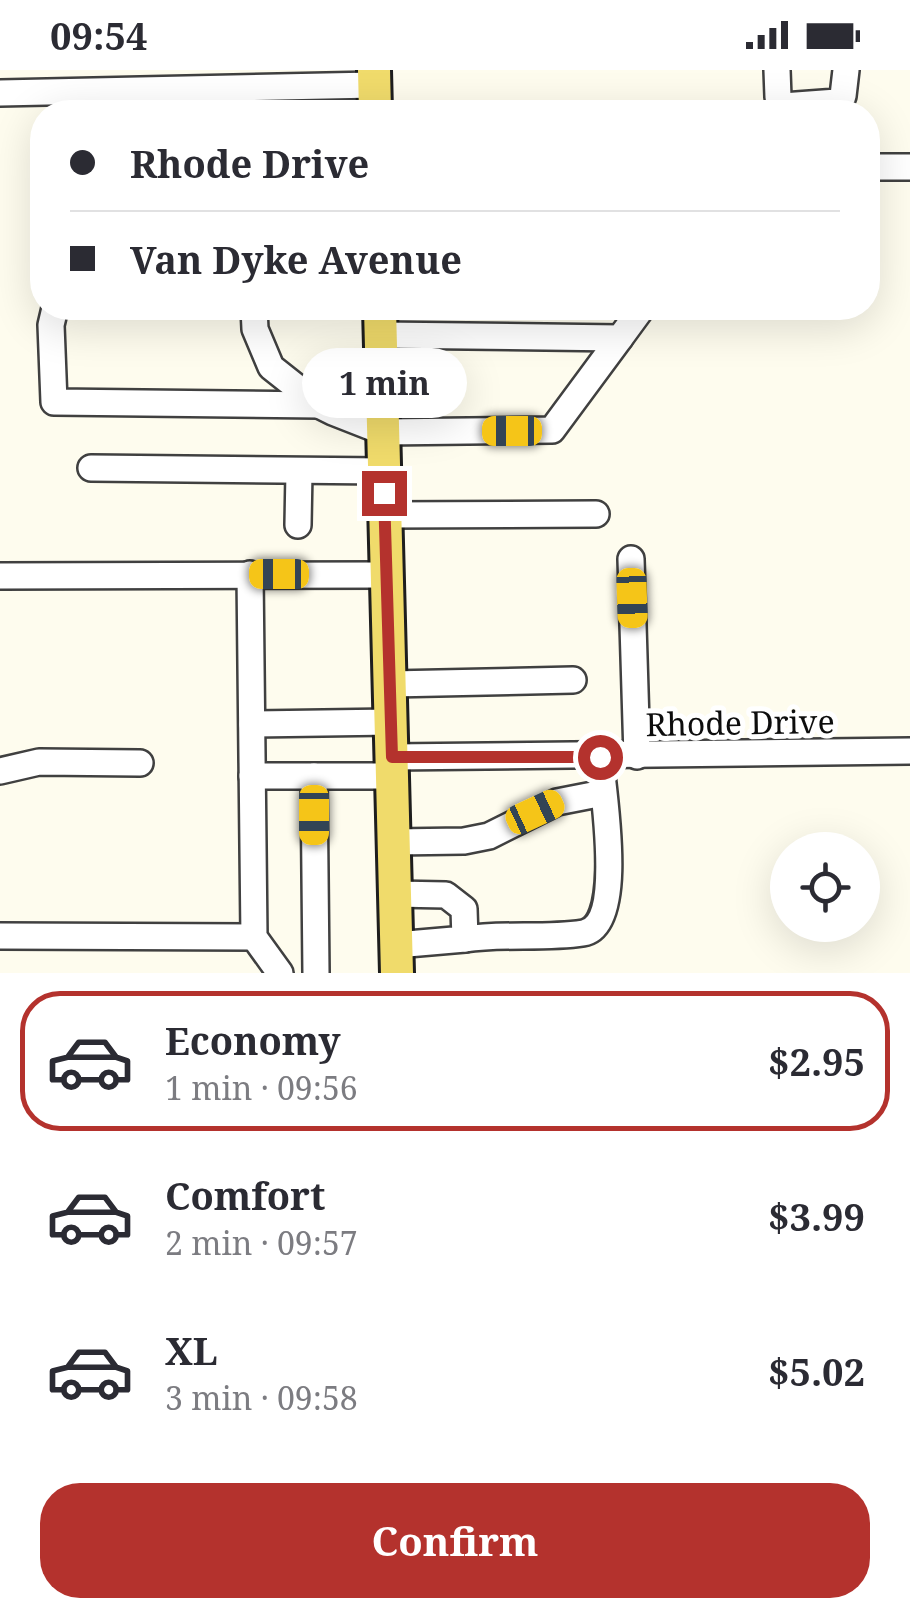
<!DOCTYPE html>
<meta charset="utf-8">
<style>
body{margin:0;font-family:"Noto Serif",serif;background:#f7f7f7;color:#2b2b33;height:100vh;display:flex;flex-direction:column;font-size:38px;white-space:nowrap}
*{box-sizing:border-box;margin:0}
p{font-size:32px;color:#7c7c81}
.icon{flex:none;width:55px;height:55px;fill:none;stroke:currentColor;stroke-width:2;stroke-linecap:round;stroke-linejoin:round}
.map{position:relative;height:903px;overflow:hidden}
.side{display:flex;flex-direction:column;background:#fff;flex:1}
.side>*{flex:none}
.guide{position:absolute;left:30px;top:30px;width:850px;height:220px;border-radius:40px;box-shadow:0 10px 40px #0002;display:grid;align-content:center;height:220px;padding:0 40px;background:#fff}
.buttons{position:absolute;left:770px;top:762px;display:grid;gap:20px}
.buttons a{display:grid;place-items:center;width:110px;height:110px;border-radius:50%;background:#fff;box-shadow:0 10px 40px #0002;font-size:50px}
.end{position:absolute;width:45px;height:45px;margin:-22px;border:12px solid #b4322d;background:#fff;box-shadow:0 0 0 5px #fff}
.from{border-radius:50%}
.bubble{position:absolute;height:70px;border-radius:35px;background:#fff;box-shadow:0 10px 40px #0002;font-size:32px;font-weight:700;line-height:70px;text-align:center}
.car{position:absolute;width:30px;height:60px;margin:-30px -15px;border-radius:12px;box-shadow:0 0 8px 2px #0007;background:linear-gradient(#f5c518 24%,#345 0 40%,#f5c518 0 76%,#345 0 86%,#f5c518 0)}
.guide b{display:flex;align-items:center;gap:35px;height:95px;font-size:38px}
.guide b+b{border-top:2px solid #e1e1e2}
.guide i{width:25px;height:25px;background:#2b2b33}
ul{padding:18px 0 0;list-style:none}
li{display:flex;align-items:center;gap:30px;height:140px;margin:0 20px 15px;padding:0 20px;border:5px solid transparent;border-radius:40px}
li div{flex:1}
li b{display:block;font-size:38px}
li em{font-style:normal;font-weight:700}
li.active{border-color:#b4322d}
li>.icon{width:90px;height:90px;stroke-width:1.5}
.action{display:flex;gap:20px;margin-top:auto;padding:20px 40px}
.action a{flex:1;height:115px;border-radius:40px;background:#b4322d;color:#fff;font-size:40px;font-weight:700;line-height:115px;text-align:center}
.status{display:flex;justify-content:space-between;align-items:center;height:70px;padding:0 50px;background:#fff;direction:ltr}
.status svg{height:28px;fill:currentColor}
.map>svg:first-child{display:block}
</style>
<div class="status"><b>09:54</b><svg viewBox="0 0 49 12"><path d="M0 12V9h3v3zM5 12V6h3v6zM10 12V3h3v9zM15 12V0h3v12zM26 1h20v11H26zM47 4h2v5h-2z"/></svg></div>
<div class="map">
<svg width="910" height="903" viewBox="0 0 910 903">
<rect width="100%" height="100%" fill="#fefcee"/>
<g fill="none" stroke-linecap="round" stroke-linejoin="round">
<defs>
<g id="minor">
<polyline points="777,0 778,27 786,42"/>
<polyline points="0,23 374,15"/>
<polyline points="783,36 837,32 843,26 846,0"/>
<polyline points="868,97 910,97"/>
<polyline points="55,238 51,255 54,332 319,335"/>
<polyline points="254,238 255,259 271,297 319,335 333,342 384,362 552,360 620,268"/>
<polyline points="381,265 620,268 642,238"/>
<polyline points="91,398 384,401"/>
<polyline points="385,445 596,444"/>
<polyline points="298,455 299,402"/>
<polyline points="631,489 637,686"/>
<polyline points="250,504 254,867 280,903"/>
<polyline points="0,506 387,505"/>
<polyline points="391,614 573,610"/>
<polyline points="252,654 392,652"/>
<polyline points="392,687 910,681"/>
<polyline points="0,701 39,692 140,693"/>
<polyline points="252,706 393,706"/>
<polyline points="314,706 316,903"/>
<polyline points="394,772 464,771 489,766 557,732 603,723"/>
<polyline points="395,824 446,825 464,839 465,869 396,875"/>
<polyline points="0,866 254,867"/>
<path d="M465,869C504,863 544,869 583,863C626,856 603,721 600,687"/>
</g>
<g id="major">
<polyline points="374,0 375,42"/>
<polyline points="380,238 397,903"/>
</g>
</defs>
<use href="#minor" stroke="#404040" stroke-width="30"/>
<use href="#major" stroke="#1e1e1e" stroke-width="38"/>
<use href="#minor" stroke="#fff" stroke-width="25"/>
<use href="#major" stroke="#f0db6b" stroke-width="32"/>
</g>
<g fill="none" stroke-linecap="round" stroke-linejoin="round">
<polyline stroke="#b4322d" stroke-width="12" points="384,423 392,687 600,687"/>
</g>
<g text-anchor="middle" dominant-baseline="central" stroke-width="10" stroke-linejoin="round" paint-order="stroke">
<g font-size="32" fill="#0d0d0d" stroke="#fff">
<text transform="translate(740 652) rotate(-1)">Rhode Drive</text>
</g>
</g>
</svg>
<div class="buttons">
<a><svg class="icon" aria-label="locate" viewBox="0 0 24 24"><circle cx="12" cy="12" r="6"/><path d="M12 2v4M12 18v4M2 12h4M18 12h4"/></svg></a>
</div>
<i class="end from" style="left:600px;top:687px"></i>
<i class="end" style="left:384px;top:423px"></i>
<div class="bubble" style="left:302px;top:278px;width:165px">1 min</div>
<i class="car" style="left:512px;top:361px;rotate:270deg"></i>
<i class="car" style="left:279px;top:504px;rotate:270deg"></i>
<i class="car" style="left:632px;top:528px;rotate:178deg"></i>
<i class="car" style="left:535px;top:742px;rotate:65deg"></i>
<i class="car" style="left:314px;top:745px;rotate:180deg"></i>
<div class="guide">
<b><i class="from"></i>Rhode Drive</b>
<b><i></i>Van Dyke Avenue</b>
</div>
</div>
<section class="side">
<ul>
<li class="active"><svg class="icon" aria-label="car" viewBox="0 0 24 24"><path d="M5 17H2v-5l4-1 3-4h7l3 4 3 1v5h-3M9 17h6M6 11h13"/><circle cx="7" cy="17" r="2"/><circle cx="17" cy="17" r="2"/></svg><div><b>Economy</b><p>1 min · 09:56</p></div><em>$2.95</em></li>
<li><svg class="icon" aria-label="car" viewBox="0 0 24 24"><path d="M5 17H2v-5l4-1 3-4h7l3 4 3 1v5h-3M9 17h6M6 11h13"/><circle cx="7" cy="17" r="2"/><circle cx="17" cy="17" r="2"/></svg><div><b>Comfort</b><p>2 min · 09:57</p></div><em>$3.99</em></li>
<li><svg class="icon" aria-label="car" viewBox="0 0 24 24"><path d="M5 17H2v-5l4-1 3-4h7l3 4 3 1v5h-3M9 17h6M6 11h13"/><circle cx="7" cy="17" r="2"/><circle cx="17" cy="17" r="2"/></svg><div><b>XL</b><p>3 min · 09:58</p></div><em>$5.02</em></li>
</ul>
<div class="action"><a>Confirm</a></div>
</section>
